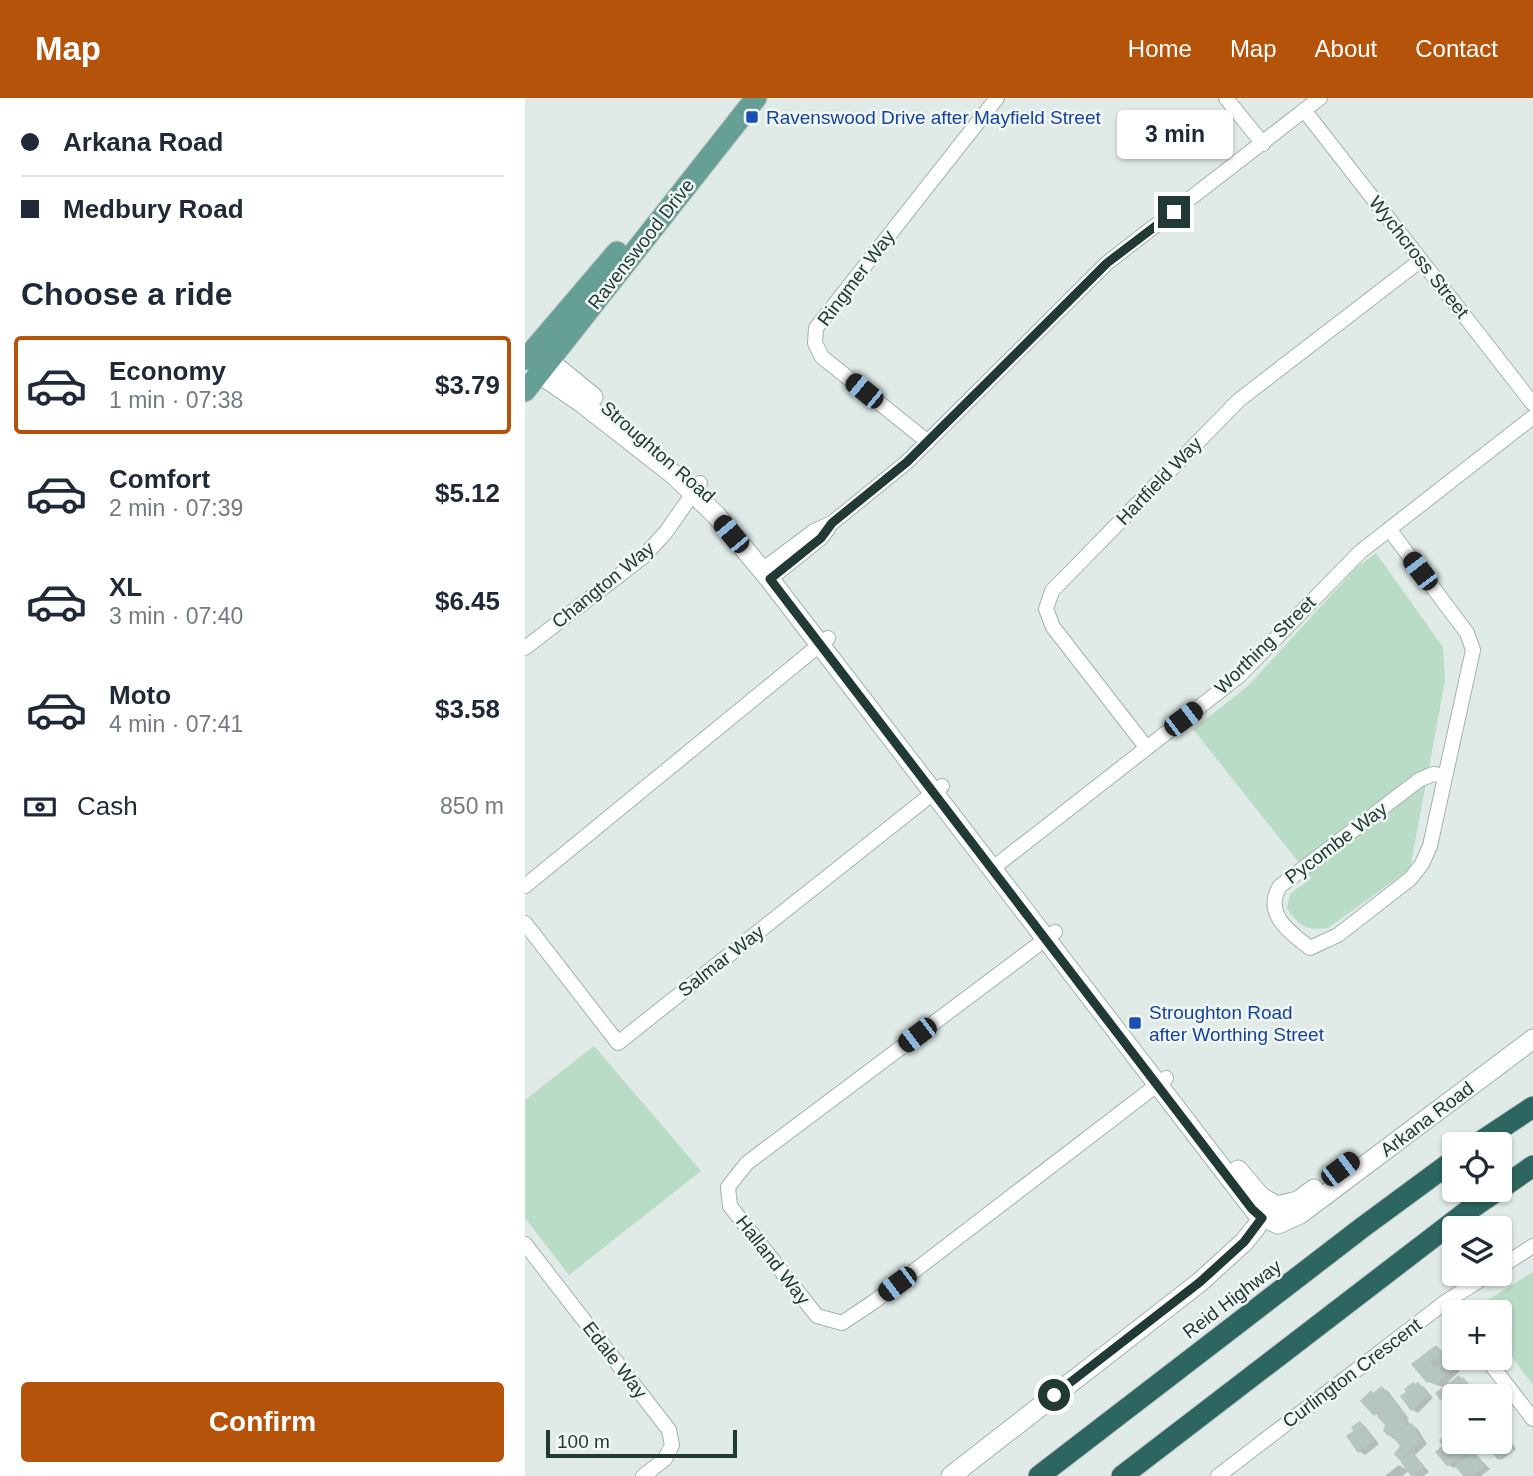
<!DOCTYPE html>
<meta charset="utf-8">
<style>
body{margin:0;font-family:Arial,sans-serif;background:#f6f6f7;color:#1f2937;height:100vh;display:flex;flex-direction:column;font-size:26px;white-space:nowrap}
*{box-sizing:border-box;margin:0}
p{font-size:23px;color:#747a83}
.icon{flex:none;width:38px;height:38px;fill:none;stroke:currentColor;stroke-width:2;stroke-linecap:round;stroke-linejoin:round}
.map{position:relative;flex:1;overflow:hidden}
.panel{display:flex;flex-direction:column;background:#fff;width:525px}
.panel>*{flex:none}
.top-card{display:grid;align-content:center;height:154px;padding:0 21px;background:#fff}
.buttons{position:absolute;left:917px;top:1034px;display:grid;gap:14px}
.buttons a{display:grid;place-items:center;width:70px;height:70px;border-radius:7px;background:#fff;box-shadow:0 2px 5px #0004;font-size:35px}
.scale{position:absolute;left:21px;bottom:18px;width:191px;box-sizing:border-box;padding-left:7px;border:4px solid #213a36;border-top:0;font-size:19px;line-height:24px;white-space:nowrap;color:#213a36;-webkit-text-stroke:5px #f0f7f4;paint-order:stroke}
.end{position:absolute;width:32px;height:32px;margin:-16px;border:9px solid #213a36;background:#fff;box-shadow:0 0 0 4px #fff}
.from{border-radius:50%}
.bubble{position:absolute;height:49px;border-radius:7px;background:#fff;box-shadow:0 2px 5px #0004;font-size:23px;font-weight:600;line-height:49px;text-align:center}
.car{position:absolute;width:21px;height:42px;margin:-21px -10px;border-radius:9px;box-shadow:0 0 5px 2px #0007;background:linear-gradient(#222 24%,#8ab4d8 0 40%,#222 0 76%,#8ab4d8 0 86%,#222 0)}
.top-card b{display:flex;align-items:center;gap:24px;height:66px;font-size:26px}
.top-card b+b{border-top:2px solid #e0e1e3}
.top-card i{width:18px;height:18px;background:#1f2937}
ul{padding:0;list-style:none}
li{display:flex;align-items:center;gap:21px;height:98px;margin:0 14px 10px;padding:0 7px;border:4px solid transparent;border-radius:7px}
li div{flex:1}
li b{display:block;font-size:26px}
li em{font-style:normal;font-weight:600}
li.selected{border-color:#b45309}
li>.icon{width:63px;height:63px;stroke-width:1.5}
h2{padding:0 21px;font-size:32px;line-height:84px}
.pay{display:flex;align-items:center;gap:18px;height:77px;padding:0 21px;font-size:26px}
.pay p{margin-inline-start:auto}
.primary-button{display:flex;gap:14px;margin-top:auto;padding:14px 21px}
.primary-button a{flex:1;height:80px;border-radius:7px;background:#b45309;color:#fff;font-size:28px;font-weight:600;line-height:80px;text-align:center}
header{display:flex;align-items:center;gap:42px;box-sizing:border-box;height:98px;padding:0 35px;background:#b45309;color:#fff}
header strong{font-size:33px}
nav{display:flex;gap:38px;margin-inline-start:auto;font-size:24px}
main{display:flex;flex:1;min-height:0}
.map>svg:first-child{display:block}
</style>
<header>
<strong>Map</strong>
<nav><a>Home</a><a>Map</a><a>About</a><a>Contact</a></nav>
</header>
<main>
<section class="panel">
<div class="top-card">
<b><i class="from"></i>Arkana Road</b>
<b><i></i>Medbury Road</b>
</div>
<h2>Choose a ride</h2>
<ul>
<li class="selected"><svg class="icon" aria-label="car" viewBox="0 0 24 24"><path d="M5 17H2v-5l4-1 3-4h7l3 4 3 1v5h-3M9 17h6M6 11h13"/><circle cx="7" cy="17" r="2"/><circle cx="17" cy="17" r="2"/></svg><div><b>Economy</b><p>1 min · 07:38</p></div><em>$3.79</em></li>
<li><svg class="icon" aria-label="car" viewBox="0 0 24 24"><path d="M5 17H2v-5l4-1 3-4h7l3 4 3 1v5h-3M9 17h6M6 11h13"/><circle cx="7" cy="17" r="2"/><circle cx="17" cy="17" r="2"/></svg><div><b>Comfort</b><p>2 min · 07:39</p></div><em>$5.12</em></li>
<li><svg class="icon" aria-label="car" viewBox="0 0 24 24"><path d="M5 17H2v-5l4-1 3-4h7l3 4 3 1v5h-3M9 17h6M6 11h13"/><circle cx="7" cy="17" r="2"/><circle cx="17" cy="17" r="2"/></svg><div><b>XL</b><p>3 min · 07:40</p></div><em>$6.45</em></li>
<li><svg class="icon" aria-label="car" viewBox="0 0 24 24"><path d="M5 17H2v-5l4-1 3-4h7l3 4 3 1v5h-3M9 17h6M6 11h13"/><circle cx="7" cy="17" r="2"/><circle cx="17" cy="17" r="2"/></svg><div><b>Moto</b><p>4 min · 07:41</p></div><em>$3.58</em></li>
</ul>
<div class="pay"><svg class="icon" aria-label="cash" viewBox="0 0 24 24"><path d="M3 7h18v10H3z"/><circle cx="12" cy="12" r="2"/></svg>Cash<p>850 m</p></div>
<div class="primary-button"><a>Confirm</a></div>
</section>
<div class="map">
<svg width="1008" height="1378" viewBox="0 0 1008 1378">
<rect width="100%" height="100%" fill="#e0ebe7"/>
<g fill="#b9dcc6">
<path d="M851,455L918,549L920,583L885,771L803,830C782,833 773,828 762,810L765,796L786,780L668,631L723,588L831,470Z"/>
<polygon points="69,948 176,1073 44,1177 0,1120 0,1002"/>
<polygon points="1008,1174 1008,1287 975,1243 975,1214 954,1214 950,1210"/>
</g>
<g fill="#0003">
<polygon points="911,1249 926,1262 924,1263 935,1273 923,1284 925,1286 938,1281 958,1298 929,1298 929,1304 925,1302 922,1304 916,1301 920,1290 904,1284 889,1266"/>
<polygon points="893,1286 899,1289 908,1300 893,1315 888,1312 877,1298"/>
<polygon points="857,1290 863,1293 884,1321 882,1322 886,1327 892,1330 902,1346 890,1357 904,1374 898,1378 888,1378 871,1356 877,1348 864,1337 862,1327 856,1320 836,1302"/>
<polygon points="835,1325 840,1328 854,1346 840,1357 834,1353"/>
<polygon points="975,1331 991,1351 976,1362 961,1344 975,1344"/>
<polygon points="929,1332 929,1344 945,1344 952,1355 950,1356 965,1371 956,1378 940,1378 932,1368 929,1370 923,1367 920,1348 916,1342"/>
<polygon points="874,1367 884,1373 877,1378 860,1378"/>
</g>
<g fill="#b5c5c0">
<polygon points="911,1247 922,1258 914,1264 910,1259 905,1264 909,1270 920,1261 924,1261 930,1269 911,1287 907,1282 902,1285 886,1266"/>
<polygon points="934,1277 936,1280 938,1279 944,1286 943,1290 925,1303 920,1298 915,1302 910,1295"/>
<polygon points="888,1284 890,1286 893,1284 903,1297 886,1313 875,1298 881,1294 879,1291"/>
<polygon points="857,1288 880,1317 878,1319 882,1326 877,1330 887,1325 897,1343 874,1362 869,1356 875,1348 867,1337 863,1338 858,1332 860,1327 852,1318 855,1315 854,1314 849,1318 835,1303 846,1292 848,1295"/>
<polygon points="835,1323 849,1342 833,1355 821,1338 828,1333 826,1329"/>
<polygon points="929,1329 929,1344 943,1344 948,1351 922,1368 910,1354 917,1348 914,1342"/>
<polygon points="975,1329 990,1349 973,1362 959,1344 975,1344"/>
<polygon points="948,1353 961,1367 947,1378 938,1378 930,1368"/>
<polygon points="887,1354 899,1370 886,1378 875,1363"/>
</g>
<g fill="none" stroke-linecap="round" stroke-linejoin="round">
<defs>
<g id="minor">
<polyline points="701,0 738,46"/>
<polyline points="779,12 1008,306"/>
<polyline points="403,344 297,259 290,245 291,230 472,0"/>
<path d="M864,431L942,535L948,552L905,748L897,766L885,781L813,837L785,850C764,834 738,815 755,788L894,682L908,676L920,678"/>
<polyline points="237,472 289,433 307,425 382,364 582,165 795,0"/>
<polyline points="245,481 296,440 303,431"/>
<polyline points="0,550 118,459 141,434 175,385"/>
<polyline points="621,649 528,529 521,511 527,493 714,302 896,162"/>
<polyline points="468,770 714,578 835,454 1008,319"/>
<polyline points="0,788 303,540"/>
<polyline points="0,825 93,945 417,688"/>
<polyline points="530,834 222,1065 203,1089 205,1108 292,1218 317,1225 350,1203 641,980"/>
<polyline points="0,1146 144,1332 147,1347 140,1361 118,1378"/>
<polyline points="975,1169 1008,1148"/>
<polyline points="919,1205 929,1218"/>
<polyline points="961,1260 1008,1321"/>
<polyline points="693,1378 919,1205 964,1176"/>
</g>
<g id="tertiary">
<polyline points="13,254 68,299"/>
<polyline points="2,267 57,305 148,376 191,417 246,483 733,1117 753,1126 775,1116 1008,941"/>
<polyline points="713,1072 736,1099 752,1108 773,1103 789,1091"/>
<polyline points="426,1378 675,1184 719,1144 731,1129 742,1109"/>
</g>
<g id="primary">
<polyline points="0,262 92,154"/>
<polyline points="0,293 231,0"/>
</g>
<g id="motorway">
<polyline points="952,1046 1008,1009"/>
<polyline points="975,1091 1008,1068"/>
<polyline points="514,1378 838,1129 929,1062"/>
<polyline points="597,1378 941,1114 973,1092"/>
</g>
</defs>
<use href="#minor" stroke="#a3b2ae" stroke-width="16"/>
<use href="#tertiary" stroke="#a3b2ae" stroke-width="21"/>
<use href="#primary" stroke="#c1c8c7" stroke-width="23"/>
<use href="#motorway" stroke="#c1c8c7" stroke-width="23"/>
<use href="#minor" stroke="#fff" stroke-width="14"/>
<use href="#tertiary" stroke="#fff" stroke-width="19"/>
<use href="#primary" stroke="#659f96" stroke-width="21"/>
<use href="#motorway" stroke="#2d6660" stroke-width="21"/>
</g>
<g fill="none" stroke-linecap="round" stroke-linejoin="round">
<polyline stroke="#213a36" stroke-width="9" points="529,1297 675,1184 719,1144 737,1120 727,1111 245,481 296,440 307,425 382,364 582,165 649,114"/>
</g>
<g fill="#1a4fb4" stroke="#f0f7f4" stroke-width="2.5">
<rect x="220" y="12" width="14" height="14" rx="3.5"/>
<rect x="603" y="918" width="14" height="14" rx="3.5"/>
</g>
<g text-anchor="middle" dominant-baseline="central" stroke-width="5" stroke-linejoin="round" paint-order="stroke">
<g font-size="19" fill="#164399" stroke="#f0f7f4" text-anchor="start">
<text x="241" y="19">Ravenswood Drive after Mayfield Street</text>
<text x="624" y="914">Stroughton Road<tspan x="624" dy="22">after Worthing Street</tspan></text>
</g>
<g font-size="19" fill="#213a36" stroke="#f0f7f4">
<text transform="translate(116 146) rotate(-52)">Ravenswood Drive</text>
<text transform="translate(894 159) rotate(52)">Wychcross Street</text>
<text transform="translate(331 180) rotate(-53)">Ringmer Way</text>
<text transform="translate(133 354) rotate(41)">Stroughton Road</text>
<text transform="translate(634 383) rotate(-46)">Hartfield Way</text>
<text transform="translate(78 487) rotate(-39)">Changton Way</text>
<text transform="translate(740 547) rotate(-44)">Worthing Street</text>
<text transform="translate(811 745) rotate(-37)">Pycombe Way</text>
<text transform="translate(196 863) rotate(-38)">Salmar Way</text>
<text transform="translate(902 1021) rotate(-37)">Arkana Road</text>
<text transform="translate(248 1162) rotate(52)">Halland Way</text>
<text transform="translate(707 1201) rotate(-37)">Reid Highway</text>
<text transform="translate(90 1262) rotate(52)">Edale Way</text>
<text transform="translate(827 1275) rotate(-37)">Curlington Crescent</text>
</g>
</g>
</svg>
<div class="buttons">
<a><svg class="icon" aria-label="locate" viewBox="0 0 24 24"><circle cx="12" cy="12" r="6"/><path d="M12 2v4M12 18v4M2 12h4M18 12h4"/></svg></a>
<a><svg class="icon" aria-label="layers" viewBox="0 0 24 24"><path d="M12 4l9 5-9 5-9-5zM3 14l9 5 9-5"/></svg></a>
<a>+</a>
<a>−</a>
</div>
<div class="scale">100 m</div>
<i class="end from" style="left:529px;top:1297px"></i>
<i class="end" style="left:649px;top:114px"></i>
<div class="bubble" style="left:592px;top:12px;width:116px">3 min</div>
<i class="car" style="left:339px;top:293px;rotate:309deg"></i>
<i class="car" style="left:206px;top:436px;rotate:320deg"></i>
<i class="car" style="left:895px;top:473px;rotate:323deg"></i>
<i class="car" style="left:658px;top:621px;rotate:53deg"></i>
<i class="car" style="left:392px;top:937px;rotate:233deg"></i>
<i class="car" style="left:815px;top:1071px;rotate:53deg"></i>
<i class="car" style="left:372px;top:1186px;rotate:233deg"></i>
</div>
</main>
